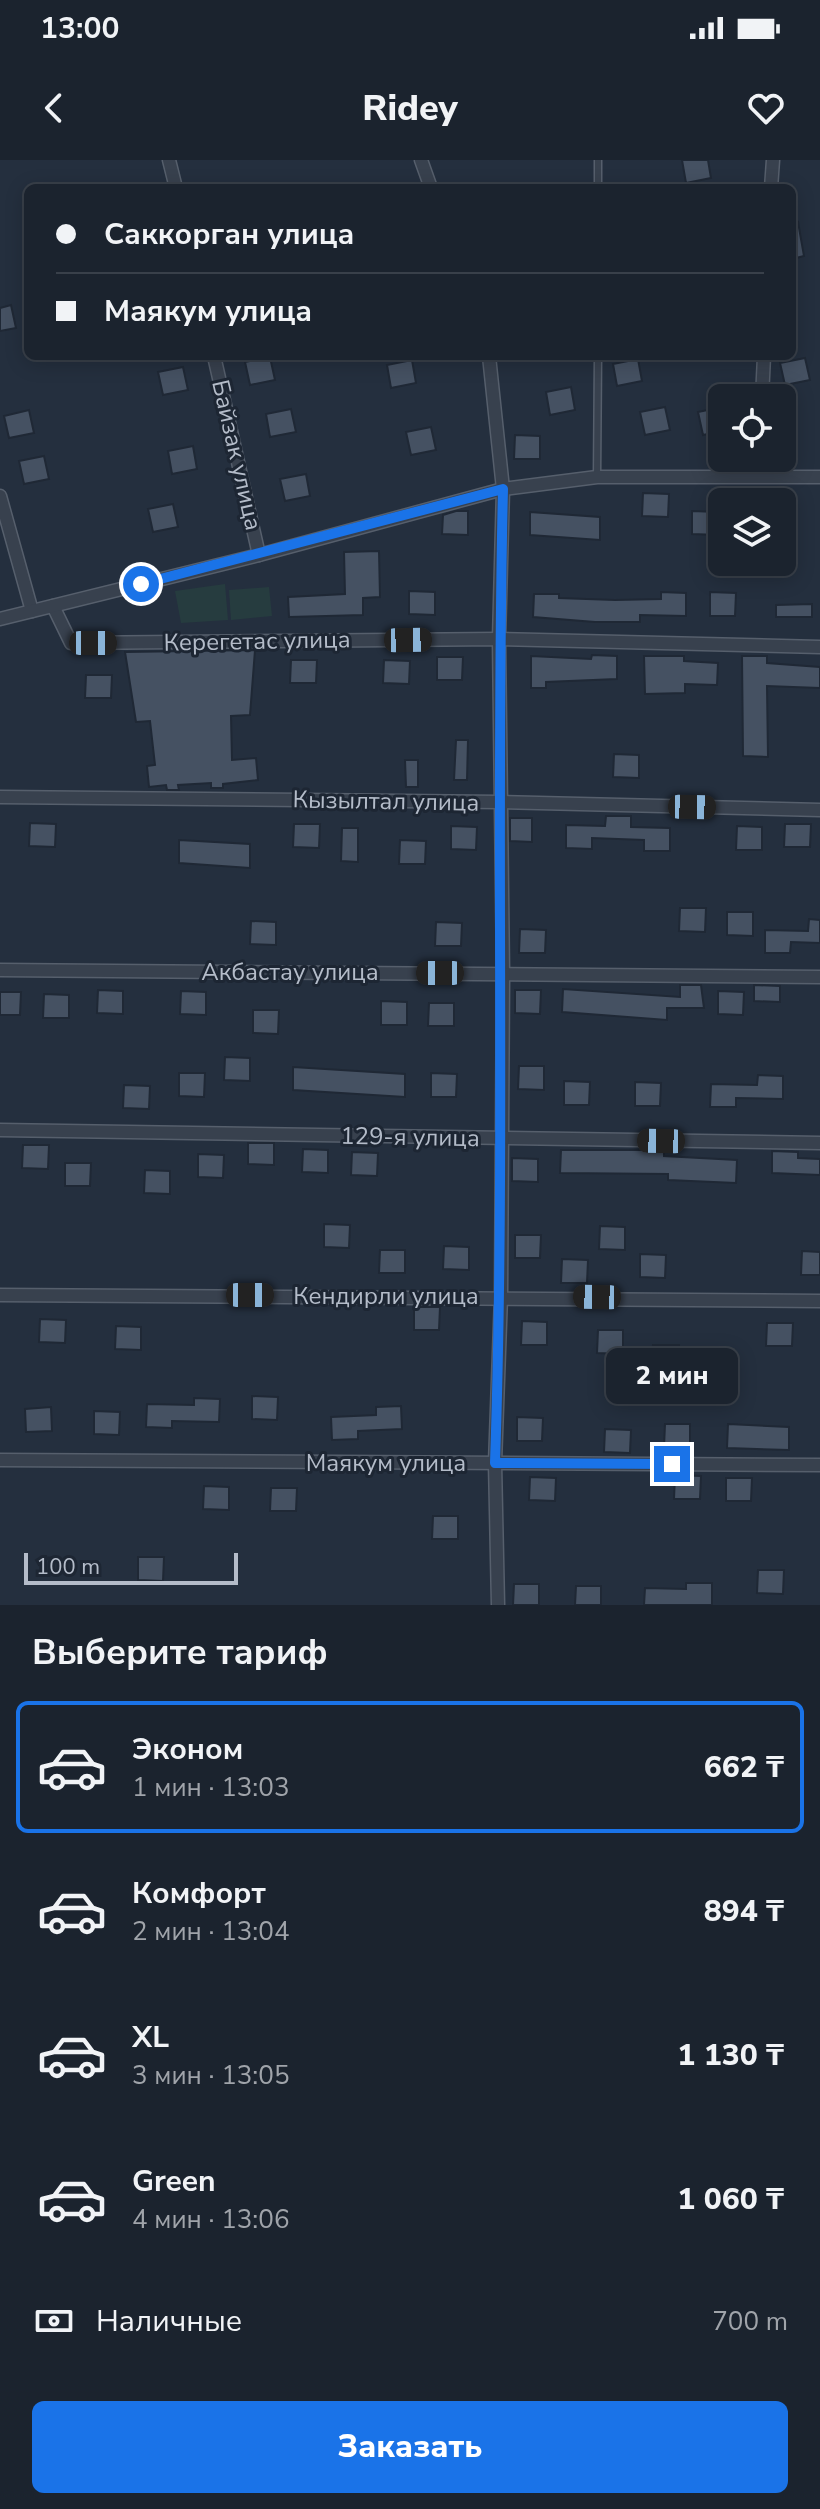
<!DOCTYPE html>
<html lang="ru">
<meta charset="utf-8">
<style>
body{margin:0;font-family:"Nunito Sans",sans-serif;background:#242b36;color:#f1f3f6;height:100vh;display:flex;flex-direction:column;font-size:30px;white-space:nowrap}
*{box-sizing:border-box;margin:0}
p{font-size:26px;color:#a0a4aa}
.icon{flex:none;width:44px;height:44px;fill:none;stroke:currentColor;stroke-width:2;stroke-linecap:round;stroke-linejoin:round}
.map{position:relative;height:1445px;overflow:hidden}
.drawer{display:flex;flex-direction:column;background:#1b232e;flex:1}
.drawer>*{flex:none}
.top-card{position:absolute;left:24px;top:24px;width:772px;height:176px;border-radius:12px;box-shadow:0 4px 20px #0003,0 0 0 2px #39404a;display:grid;align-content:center;height:176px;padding:0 32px;background:#1b232e}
.tools{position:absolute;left:708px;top:224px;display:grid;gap:16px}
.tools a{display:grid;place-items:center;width:88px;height:88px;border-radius:12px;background:#1b232e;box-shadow:0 4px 20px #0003,0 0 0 2px #39404a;font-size:40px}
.scale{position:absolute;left:24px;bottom:20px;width:214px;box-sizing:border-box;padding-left:8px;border:4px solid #b4bcc9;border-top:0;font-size:22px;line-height:28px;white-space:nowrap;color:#b4bcc9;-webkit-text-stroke:6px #1d2633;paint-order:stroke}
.end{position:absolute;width:36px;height:36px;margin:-18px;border:10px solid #1a73e8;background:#fff;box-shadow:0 0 0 4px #fff}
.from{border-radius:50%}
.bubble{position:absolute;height:56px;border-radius:12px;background:#1b232e;box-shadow:0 4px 20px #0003,0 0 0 2px #39404a;font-size:26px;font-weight:800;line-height:56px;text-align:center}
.car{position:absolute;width:24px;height:48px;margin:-24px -12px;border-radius:10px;box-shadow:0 0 6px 2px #0007;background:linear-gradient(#222 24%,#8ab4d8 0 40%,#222 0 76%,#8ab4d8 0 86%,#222 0)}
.top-card b{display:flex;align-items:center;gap:28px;height:76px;font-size:30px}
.top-card b+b{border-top:2px solid #39404a}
.top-card i{width:20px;height:20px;background:#f1f3f6}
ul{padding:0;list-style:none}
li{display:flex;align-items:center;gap:24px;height:132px;margin:0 16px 12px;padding:0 16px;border:4px solid transparent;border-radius:12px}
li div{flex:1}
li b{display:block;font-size:30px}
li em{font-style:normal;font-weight:800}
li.current{border-color:#1a73e8}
li>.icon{width:72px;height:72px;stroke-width:1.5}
h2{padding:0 32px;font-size:36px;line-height:96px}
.pay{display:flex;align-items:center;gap:20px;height:88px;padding:0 32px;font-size:30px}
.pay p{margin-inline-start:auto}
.action{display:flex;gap:16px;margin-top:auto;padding:16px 32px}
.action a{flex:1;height:92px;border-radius:12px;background:#1a73e8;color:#fff;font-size:32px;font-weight:800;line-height:92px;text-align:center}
.status{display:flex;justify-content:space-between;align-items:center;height:56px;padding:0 40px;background:#1b232e;direction:ltr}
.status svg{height:22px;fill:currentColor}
header{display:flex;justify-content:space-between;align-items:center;height:104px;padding:0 32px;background:#1b232e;font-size:36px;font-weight:800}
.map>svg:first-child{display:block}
</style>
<div class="status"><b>13:00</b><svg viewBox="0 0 49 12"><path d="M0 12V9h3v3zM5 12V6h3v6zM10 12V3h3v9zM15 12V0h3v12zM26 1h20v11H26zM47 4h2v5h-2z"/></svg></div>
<header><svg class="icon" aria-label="back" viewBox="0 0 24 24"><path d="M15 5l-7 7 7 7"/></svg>Ridey<svg class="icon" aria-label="heart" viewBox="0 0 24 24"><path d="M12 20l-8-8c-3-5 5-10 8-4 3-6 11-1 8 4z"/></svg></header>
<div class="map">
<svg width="820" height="1445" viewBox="0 0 820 1445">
<rect width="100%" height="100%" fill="#242f3e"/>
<g fill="#263c3f">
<polygon points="225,424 228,460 181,463 175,431"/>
<polygon points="269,427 272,456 231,460 229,430"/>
</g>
<g fill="#455162" stroke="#1f2835" stroke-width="2">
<polygon points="682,0 708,0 711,18 686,23"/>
<polygon points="798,62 804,96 792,99 792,63"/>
<polygon points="11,145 16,168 0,171 0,148"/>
<polygon points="270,197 275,220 250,225 245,202"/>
<polygon points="805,198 810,220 785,225 780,203"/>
<polygon points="638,199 642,221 617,226 613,204"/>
<polygon points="412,200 416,223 391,228 387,205"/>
<polygon points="183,207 188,230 163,235 158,212"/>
<polygon points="571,227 575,250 550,255 546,232"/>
<polygon points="665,247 670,270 645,275 640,252"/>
<polygon points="722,247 722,271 703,275 698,252"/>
<polygon points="291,249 296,272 270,277 266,254"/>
<polygon points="29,250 34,273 9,278 4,256"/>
<polygon points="431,267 436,290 411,295 406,272"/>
<polygon points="515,275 540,276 540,299 514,299"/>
<polygon points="193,286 197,309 172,314 168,291"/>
<polygon points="44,296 49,319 24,324 19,301"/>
<polygon points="306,314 310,336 285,341 280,319"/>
<polygon points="643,333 669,334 668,357 642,356"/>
<polygon points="173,344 178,367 153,372 148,349"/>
<polygon points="456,351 468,351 468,375 442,374 443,355"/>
<polygon points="692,351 718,352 718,375 692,374"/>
<polygon points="530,352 600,357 600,380 530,375"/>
<polygon points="379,391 380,437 363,438 363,455 289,457 288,437 345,434 344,392"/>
<polygon points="409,431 435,432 435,455 409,454"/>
<polygon points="661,432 686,433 686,456 640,455 640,462 595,462 533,457 534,434 559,434 559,438 615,440 661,439"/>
<polygon points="710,432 736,433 735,456 710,456"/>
<polygon points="812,444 812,457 776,457 776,445"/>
<polygon points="255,490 250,555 231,556 232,600 256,598 258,620 223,624 223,628 211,628 211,623 178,625 179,630 167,630 166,625 149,627 147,606 155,605 150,561 136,562 125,492"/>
<polygon points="592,495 617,496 617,519 546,522 546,528 531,528 531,496 591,499"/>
<polygon points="644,496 684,496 684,501 718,503 717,525 685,524 685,533 645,534"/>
<polygon points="742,496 767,496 767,503 820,507 820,528 767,526 768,597 743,596"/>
<polygon points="437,497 463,497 462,520 437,520"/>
<polygon points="291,500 317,500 316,523 290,523"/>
<polygon points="384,500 410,501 409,524 383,523"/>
<polygon points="86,515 112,515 111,538 85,538"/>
<polygon points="456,580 468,580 467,620 454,620"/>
<polygon points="614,594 639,595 639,618 613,617"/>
<polygon points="405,600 418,600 418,627 406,627"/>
<polygon points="606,656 631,656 631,667 670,668 670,691 644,691 644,680 592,678 592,689 566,688 566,665 605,666"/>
<polygon points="510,658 532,658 532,682 510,681"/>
<polygon points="30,663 56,664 55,687 29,686"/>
<polygon points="294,664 320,664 319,688 293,687"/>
<polygon points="785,664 811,664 810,687 784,687"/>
<polygon points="451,666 477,667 476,690 451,689"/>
<polygon points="737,666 762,667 762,690 736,690"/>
<polygon points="342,668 358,668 358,702 341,701"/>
<polygon points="179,680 250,684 250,708 179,703"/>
<polygon points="400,680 426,681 425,704 399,704"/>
<polygon points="680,748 706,748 705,772 679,771"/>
<polygon points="727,752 753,752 753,776 727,775"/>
<polygon points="809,759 820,760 820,783 791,782 790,793 765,793 765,770 808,771"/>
<polygon points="251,761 276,762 276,785 250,784"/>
<polygon points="436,762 462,763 461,786 435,786"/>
<polygon points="520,769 546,770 545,793 519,793"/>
<polygon points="680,825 701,825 704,848 667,848 667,860 562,852 563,829 680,837"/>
<polygon points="754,825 780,826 780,842 754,841"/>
<polygon points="98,830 123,831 123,854 97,853"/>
<polygon points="515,830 541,830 540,854 515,853"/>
<polygon points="181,831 206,832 206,855 180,854"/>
<polygon points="718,831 744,832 743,855 718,854"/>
<polygon points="0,832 21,832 20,855 0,855"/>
<polygon points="44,834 69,835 69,858 43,858"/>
<polygon points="381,841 407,842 407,865 381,865"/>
<polygon points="429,843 454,843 454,866 428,866"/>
<polygon points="253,850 279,850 278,874 253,873"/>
<polygon points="225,897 250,898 250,921 224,920"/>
<polygon points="519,906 544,906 544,930 518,929"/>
<polygon points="293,907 405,914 405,937 293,930"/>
<polygon points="179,913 205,913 204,937 179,936"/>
<polygon points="431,913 457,914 456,937 431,937"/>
<polygon points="758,915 783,916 783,939 736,938 736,947 710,947 711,924 757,925"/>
<polygon points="564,921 590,922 589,945 564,945"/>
<polygon points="635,922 661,923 660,946 635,946"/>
<polygon points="124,925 150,926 149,949 123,948"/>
<polygon points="248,983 274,983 274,1005 248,1004"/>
<polygon points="23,985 49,985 48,1009 22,1008"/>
<polygon points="303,989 328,990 328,1013 302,1012"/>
<polygon points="561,990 664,990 664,996 737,1000 736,1023 668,1020 668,1014 560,1013"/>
<polygon points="772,991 798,992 798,998 820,999 820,1015 772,1013"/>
<polygon points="352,992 378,993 377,1016 351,1015"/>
<polygon points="198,994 224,995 223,1018 198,1017"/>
<polygon points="512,998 538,999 538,1022 512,1021"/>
<polygon points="65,1003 91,1003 90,1026 65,1026"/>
<polygon points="145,1010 170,1011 170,1034 144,1033"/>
<polygon points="324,1064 350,1065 349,1088 324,1087"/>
<polygon points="600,1066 625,1067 625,1090 599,1089"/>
<polygon points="515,1075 541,1075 540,1098 515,1098"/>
<polygon points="444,1086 469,1087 469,1110 443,1109"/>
<polygon points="380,1090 405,1090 405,1113 379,1113"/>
<polygon points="802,1091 820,1092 820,1115 801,1115"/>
<polygon points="640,1094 666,1095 665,1118 640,1117"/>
<polygon points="562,1099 588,1100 587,1123 561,1123"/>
<polygon points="414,1147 440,1147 439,1170 414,1170"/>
<polygon points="40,1159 66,1160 65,1183 39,1182"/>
<polygon points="522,1161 547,1162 547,1185 521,1185"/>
<polygon points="767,1163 793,1163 792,1186 766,1186"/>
<polygon points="116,1166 141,1167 141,1190 115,1189"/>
<polygon points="598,1170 623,1170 623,1194 597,1193"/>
<polygon points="653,1185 679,1185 678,1209 652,1208"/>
<polygon points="252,1236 278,1237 277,1260 252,1259"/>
<polygon points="194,1238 220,1239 219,1262 172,1261 172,1268 146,1267 147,1244 194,1245"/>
<polygon points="401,1246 402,1269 358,1271 358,1279 332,1280 331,1257 376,1255 376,1247"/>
<polygon points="51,1247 52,1271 26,1272 25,1249"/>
<polygon points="94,1251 120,1252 119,1275 94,1274"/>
<polygon points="517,1257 543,1258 542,1281 517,1281"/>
<polygon points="665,1264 690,1264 690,1288 664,1287"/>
<polygon points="728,1264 789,1267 789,1290 727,1288"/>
<polygon points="605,1269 631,1270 630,1293 604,1292"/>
<polygon points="675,1315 701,1316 700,1339 674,1339"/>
<polygon points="530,1317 556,1318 555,1341 529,1340"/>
<polygon points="726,1318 752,1318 751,1341 726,1341"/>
<polygon points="204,1326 229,1327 229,1350 203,1349"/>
<polygon points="271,1328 297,1328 296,1351 270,1351"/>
<polygon points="433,1356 458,1356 458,1379 432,1379"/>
<polygon points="138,1397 164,1397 163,1421 138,1420"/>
<polygon points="758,1410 784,1410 783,1434 757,1433"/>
<polygon points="686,1423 712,1423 712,1445 644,1445 645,1428 686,1429"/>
<polygon points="514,1424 539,1424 539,1445 513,1445"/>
<polygon points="576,1426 601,1426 601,1445 575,1445"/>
</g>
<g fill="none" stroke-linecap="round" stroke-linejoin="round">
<defs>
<g id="service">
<polyline points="598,0 598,28"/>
<polyline points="597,317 598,196"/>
</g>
<g id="minor">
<polyline points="169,0 176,28"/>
<polyline points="421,0 431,28"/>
<polyline points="771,28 773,0"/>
<polyline points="214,196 259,395"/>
<polyline points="489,196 503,329 499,479 503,814 501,1136 495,1303 498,1445"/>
<polyline points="762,238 764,196"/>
<polyline points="758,316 759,298"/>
<polyline points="0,336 32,451"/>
<polyline points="53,446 71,483 499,479 820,487"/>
<polyline points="0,459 259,395 503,329 597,317 820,317"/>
<polyline points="0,637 500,642 820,650"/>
<polyline points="0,810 820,817"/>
<polyline points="0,970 820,983"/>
<polyline points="0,1135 820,1141"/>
<polyline points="0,1300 820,1305"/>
</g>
</defs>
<use href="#service" stroke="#565f6c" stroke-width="9"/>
<use href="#minor" stroke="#565f6c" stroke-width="15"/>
<use href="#service" stroke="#38414e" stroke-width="6"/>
<use href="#minor" stroke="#38414e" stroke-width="12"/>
</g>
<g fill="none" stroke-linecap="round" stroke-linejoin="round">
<path stroke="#1a73e8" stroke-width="10" d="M141,424L503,329C495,654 506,978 495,1303L672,1304"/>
</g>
<g text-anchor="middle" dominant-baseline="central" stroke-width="6" stroke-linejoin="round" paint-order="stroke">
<g font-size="24" fill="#b4bcc9" stroke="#1d2633">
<text transform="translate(237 295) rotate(77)">Байзак улица</text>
<text transform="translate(257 481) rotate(-1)">Керегетас улица</text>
<text transform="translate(386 641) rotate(1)">Кызылтал улица</text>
<text x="290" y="812">Акбастау улица</text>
<text transform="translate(410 977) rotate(1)">129-я улица</text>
<text x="386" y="1136">Кендирли улица</text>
<text x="386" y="1303">Маякум улица</text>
</g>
</g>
</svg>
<div class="tools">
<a><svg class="icon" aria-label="locate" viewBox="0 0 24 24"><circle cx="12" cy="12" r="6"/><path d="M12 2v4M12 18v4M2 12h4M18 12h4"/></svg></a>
<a><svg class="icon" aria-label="layers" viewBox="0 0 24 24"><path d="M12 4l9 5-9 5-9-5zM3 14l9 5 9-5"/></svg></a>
</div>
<div class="scale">100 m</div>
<i class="end from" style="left:141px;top:424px"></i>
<i class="end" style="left:672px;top:1304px"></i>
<div class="bubble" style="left:606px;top:1188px;width:132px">2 мин</div>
<i class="car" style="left:408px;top:480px;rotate:89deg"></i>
<i class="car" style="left:93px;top:483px;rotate:90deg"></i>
<i class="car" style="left:692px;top:647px;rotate:91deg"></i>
<i class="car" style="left:440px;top:813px;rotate:270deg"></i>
<i class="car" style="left:661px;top:981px;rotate:271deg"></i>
<i class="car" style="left:250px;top:1135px;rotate:90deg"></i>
<i class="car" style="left:597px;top:1137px;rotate:271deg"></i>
<div class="top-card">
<b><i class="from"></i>Саккорган улица</b>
<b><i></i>Маякум улица</b>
</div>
</div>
<section class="drawer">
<h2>Выберите тариф</h2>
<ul>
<li class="current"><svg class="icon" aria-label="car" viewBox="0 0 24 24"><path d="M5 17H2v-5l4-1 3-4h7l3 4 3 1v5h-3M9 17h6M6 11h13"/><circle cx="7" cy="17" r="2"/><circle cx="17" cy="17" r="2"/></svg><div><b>Эконом</b><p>1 мин · 13:03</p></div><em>662 ₸</em></li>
<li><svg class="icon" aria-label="car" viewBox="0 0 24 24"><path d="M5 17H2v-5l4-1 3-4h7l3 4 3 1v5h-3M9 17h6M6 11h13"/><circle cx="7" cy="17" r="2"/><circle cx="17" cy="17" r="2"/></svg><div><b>Комфорт</b><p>2 мин · 13:04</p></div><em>894 ₸</em></li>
<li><svg class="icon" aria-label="car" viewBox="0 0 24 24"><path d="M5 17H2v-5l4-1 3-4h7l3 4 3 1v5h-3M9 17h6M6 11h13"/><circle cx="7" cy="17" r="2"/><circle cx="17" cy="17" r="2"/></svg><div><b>XL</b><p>3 мин · 13:05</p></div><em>1 130 ₸</em></li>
<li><svg class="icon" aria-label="car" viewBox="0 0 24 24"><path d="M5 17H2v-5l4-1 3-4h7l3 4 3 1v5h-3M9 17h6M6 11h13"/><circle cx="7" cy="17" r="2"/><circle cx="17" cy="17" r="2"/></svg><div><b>Green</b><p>4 мин · 13:06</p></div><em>1 060 ₸</em></li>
</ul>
<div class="pay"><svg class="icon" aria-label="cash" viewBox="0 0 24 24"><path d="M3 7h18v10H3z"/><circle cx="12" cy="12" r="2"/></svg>Наличные<p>700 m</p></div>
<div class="action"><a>Заказать</a></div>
</section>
